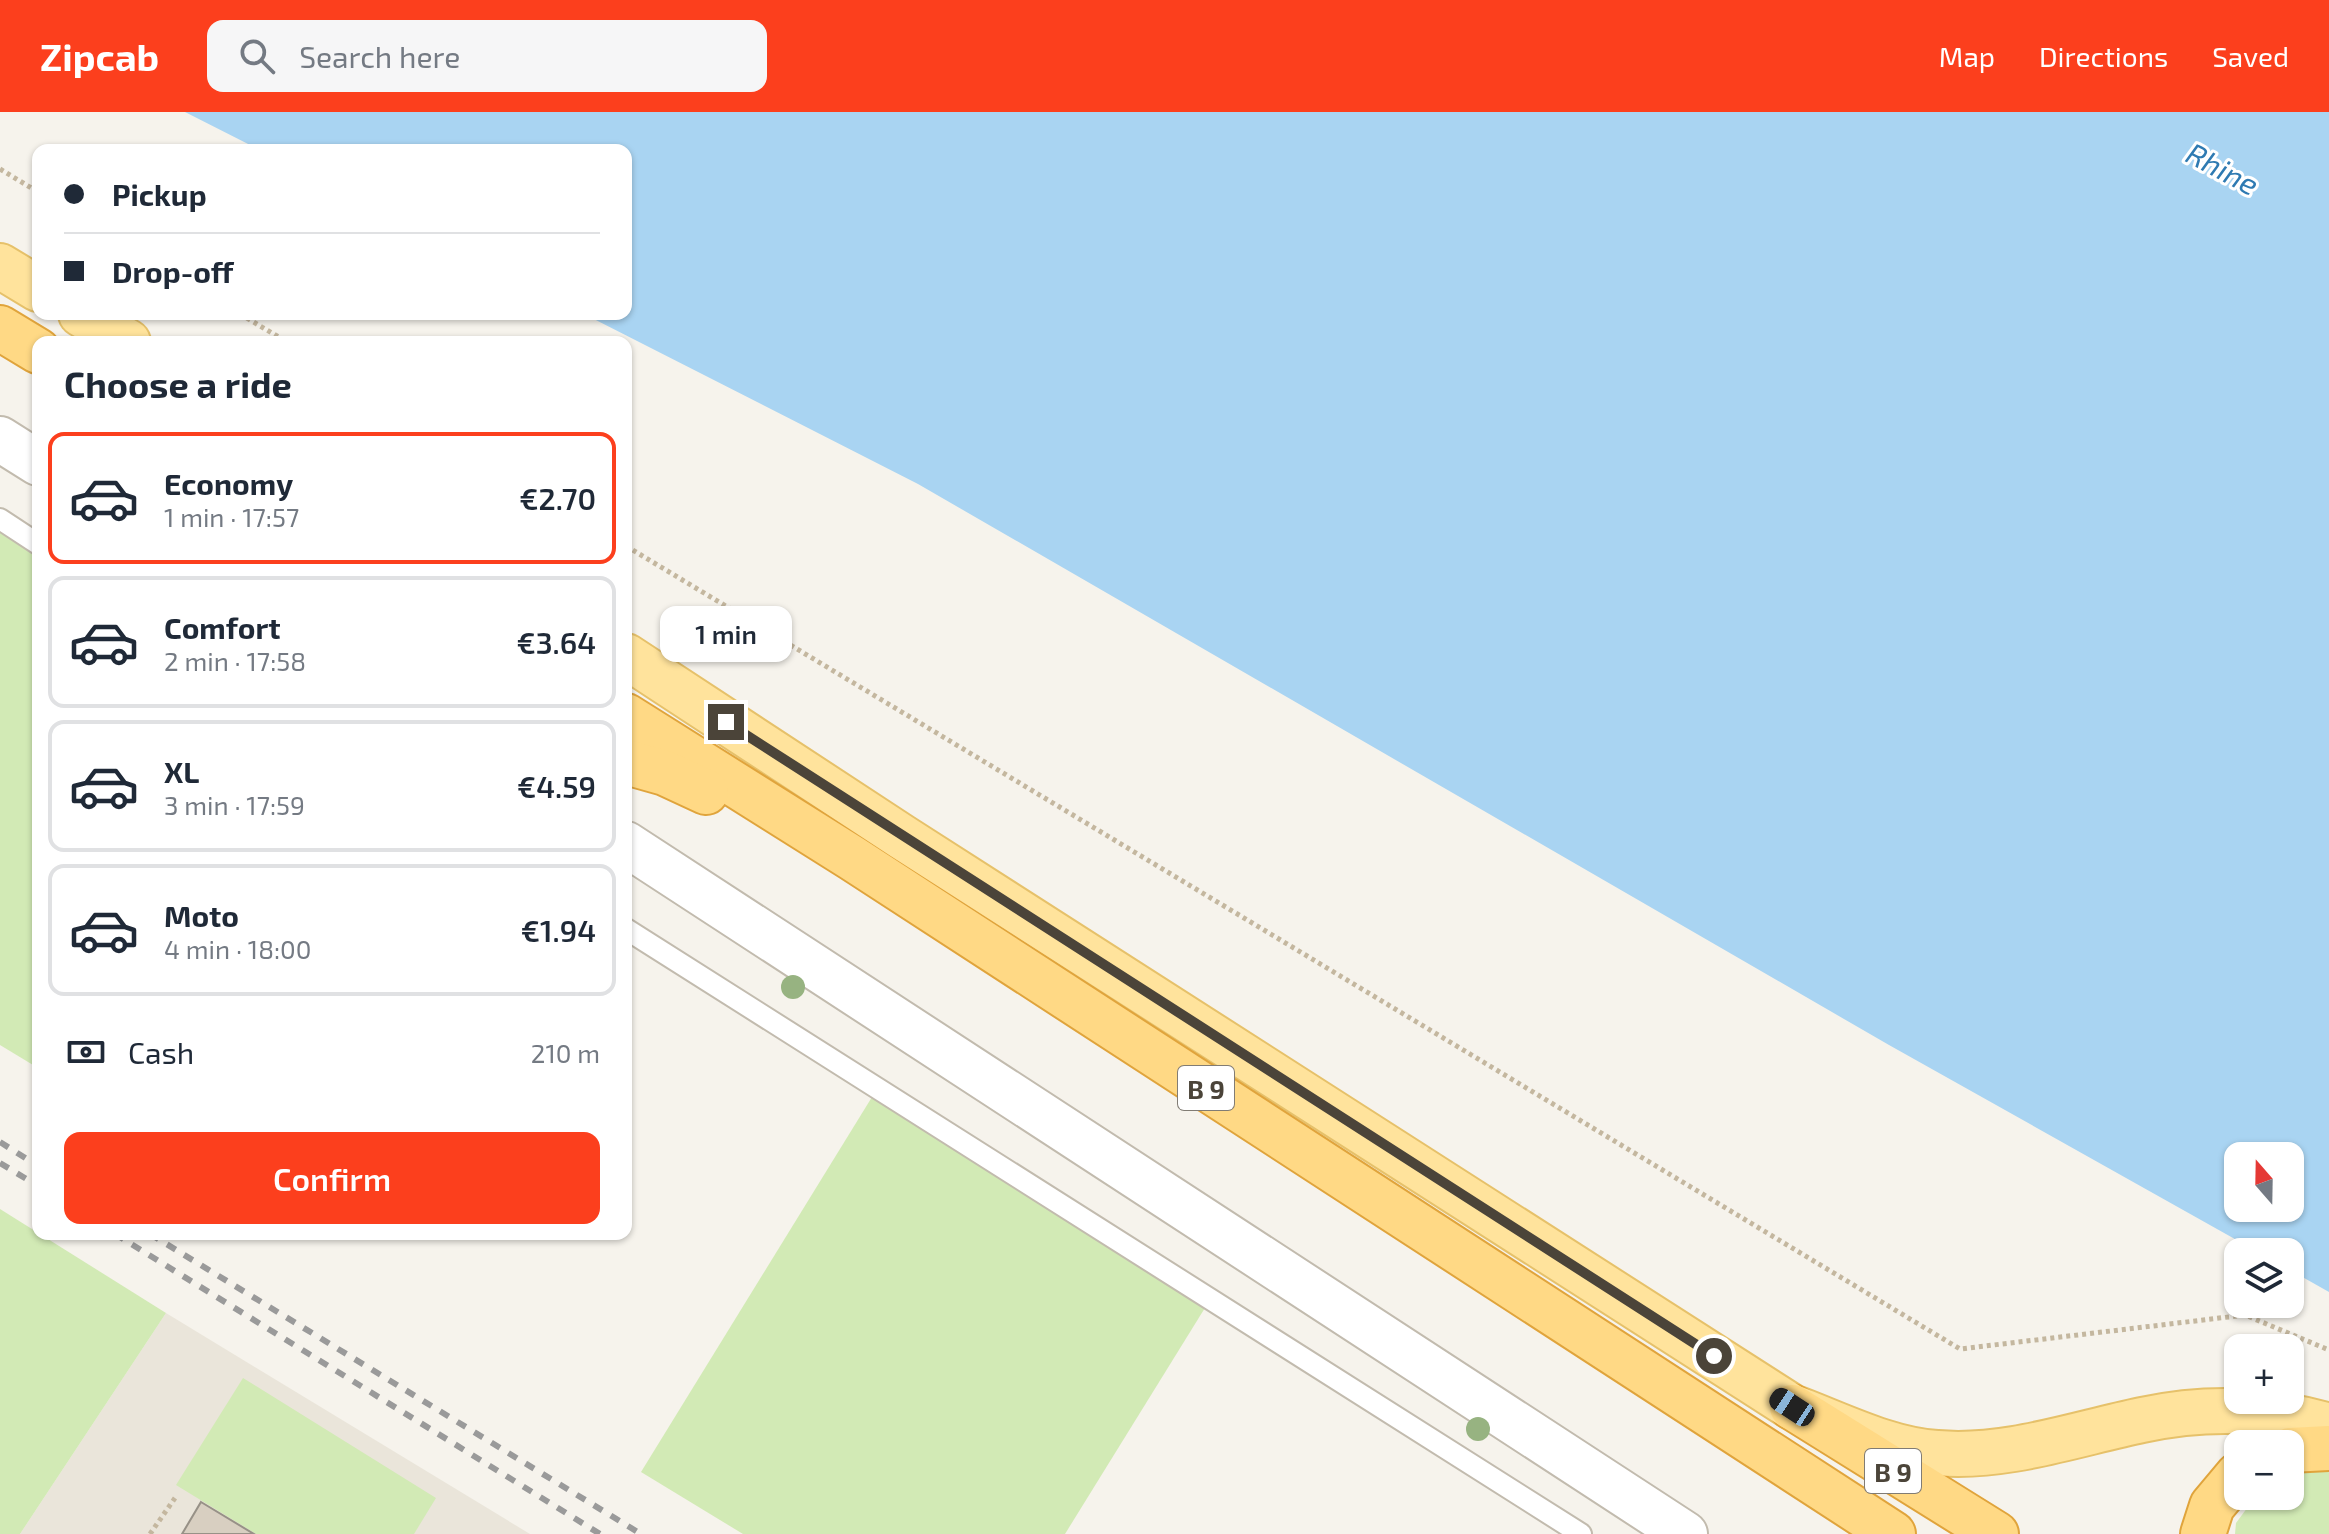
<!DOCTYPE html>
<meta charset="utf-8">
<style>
body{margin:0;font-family:"Exo 2",sans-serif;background:#f6f6f7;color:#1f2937;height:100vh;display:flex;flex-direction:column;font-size:30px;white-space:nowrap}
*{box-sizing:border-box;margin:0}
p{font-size:26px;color:#747a83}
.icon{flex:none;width:44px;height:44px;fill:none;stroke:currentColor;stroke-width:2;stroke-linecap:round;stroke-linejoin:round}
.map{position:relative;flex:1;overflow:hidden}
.side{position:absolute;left:32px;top:224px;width:600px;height:904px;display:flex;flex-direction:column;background:#fff;border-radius:16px;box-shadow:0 2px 6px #0004}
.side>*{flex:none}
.banner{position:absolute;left:32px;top:32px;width:600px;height:176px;border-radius:16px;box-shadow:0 2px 6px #0004;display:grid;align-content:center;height:176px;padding:0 32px;background:#fff}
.needle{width:52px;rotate:340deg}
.buttons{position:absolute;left:2224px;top:1030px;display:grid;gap:16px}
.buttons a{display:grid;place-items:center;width:80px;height:80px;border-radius:16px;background:#fff;box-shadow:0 2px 6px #0004;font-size:40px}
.end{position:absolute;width:36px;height:36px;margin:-18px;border:10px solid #4b4439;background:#fff;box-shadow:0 0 0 4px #fff}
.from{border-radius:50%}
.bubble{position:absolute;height:56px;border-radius:16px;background:#fff;box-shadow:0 2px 6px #0004;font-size:26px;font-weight:600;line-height:56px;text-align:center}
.car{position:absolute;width:24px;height:48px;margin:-24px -12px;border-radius:10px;box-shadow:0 0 6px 2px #0007;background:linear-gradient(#222 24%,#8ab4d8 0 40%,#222 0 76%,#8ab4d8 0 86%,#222 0)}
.banner b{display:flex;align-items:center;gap:28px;height:76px;font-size:30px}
.banner b+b{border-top:2px solid #e0e1e3}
.banner i{width:20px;height:20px;background:#1f2937}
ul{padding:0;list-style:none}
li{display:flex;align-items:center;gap:24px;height:132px;margin:0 16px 12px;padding:0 16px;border:4px solid #e0e1e3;border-radius:16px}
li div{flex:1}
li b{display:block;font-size:30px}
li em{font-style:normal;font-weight:600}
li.selected{border-color:#fc3f1d}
li>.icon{width:72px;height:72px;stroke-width:1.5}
h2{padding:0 32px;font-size:36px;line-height:96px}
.pay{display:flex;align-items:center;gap:20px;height:88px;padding:0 32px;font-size:30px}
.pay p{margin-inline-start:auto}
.cta{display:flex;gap:16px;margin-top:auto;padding:16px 32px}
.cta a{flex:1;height:92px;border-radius:16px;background:#fc3f1d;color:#fff;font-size:32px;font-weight:600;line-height:92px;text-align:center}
header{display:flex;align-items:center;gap:48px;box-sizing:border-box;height:112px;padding:0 40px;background:#fc3f1d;color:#fff}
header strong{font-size:38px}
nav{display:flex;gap:44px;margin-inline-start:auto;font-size:28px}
.search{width:560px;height:72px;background:#f6f6f7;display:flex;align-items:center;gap:20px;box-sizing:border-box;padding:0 28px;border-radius:16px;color:#747a83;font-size:30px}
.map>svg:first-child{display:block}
</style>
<header>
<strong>Zipcab</strong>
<div class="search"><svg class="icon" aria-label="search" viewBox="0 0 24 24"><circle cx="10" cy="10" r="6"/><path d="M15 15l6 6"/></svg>Search here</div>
<nav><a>Map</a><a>Directions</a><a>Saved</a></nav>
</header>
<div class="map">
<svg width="2329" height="1422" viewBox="0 0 2329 1422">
<rect width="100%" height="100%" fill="#f6f3ec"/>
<polygon fill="#eae5da" points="166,1201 530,1422 20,1422"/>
<g fill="#d2eab5">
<polygon points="0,418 38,444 38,956 0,933"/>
<polygon points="872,985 1208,1191 1065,1422 743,1422 641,1360"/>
<polygon points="0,1097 166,1201 20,1422 0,1422"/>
<polygon points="243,1266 436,1386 414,1422 256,1422 176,1373"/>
<polygon points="2329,1356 2329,1422 2235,1422 2236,1411 2256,1384 2290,1384 2290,1357"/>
</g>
<path fill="#a9d4f2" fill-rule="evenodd" d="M185,0H2329V1180L2290,1158V1140H2258L1889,933L918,372L584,202H626V38H260ZM2238,1044H2290V1096H2238Z"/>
<polygon fill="#d8cfc1" stroke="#979187" stroke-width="2" points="201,1390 254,1422 182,1422"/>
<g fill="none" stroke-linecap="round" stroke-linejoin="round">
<defs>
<g id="service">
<polyline points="0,407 38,432"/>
<polyline points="626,817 1581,1422"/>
</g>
<g id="tertiary">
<polyline points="0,327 38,351"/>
<polyline points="626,732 1685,1422"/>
</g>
<g id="primary">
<polyline points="0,154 38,177"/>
<polyline points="81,202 128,230"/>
<path d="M626,544L902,725L1792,1295C1838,1312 1888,1338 1937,1341C2006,1347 2075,1322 2142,1308C2204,1295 2268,1296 2329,1314"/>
</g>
<g id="trunk">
<polyline points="0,216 38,239"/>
<polyline points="626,604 852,746 1893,1422"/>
<polyline points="626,650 665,661 706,680"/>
<polyline points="1792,1295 1996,1422"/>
<polyline points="2290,1338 2329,1336"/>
<polyline points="2203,1422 2212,1394 2238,1363"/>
</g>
</defs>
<use href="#service" stroke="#c2bbae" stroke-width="24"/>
<use href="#tertiary" stroke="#c2bbae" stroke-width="48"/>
<use href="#primary" stroke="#e6c16a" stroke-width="48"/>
<use href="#trunk" stroke="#e0a43c" stroke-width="48"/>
<g stroke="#c4b79f" stroke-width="5" stroke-dasharray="4 4" stroke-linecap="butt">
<polyline points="0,57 38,80"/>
<polyline points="240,202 287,230"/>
<polyline points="626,434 1960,1237 2245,1203 2329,1238"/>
<polyline points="150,1422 175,1386"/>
</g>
<use href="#service" stroke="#fff" stroke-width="20"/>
<use href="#tertiary" stroke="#fff" stroke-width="44"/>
<use href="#primary" stroke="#ffe39c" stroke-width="44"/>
<use href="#trunk" stroke="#ffd985" stroke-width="44"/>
<g stroke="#9a9a9a" stroke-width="6" stroke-dasharray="10 10" stroke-linecap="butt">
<polyline points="0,1030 38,1054"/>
<polyline points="0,1051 38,1074"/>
<polyline points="115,1122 600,1422"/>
<polyline points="150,1122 641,1422"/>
</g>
</g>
<g fill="#97b381">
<circle cx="793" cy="875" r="12"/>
<circle cx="1478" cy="1317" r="12"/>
</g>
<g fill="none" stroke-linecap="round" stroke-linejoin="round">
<polyline stroke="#4b4439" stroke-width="10" points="726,610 1714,1244"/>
</g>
<g text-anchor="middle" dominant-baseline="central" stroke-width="6" stroke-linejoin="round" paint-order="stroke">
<g fill="#fff" stroke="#817c74" stroke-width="2">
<rect x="1178" y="954" width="56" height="44" rx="6"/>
<rect x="1865" y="1337" width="56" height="44" rx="6"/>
</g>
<g font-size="26" font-weight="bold" fill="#4b4439">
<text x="1206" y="976">B 9</text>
<text x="1893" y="1359">B 9</text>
</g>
<g font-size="30" font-style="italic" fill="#2e7ab2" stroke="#fff">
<text transform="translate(2223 56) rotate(28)">Rhine</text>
</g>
</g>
</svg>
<div class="buttons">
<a><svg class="needle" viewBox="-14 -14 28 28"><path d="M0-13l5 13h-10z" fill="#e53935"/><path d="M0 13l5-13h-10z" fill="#747a83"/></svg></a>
<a><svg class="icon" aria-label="layers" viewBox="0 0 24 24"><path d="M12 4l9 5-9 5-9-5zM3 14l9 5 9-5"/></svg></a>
<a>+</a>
<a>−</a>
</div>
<i class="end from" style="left:1714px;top:1244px"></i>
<i class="end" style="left:726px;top:610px"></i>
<div class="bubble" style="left:660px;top:494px;width:132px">1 min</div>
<i class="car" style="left:1792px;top:1295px;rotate:303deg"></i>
<div class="banner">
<b><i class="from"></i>Pickup</b>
<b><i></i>Drop-off</b>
</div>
<section class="side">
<h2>Choose a ride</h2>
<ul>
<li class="selected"><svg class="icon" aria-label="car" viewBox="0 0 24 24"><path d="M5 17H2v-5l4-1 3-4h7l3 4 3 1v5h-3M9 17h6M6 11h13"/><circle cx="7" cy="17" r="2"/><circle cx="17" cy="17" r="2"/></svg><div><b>Economy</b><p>1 min · 17:57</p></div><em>€2.70</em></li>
<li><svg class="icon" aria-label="car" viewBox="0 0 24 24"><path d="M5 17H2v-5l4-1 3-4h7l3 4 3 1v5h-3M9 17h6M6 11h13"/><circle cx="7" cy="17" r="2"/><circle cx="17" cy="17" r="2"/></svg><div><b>Comfort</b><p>2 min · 17:58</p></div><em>€3.64</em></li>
<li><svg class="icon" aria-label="car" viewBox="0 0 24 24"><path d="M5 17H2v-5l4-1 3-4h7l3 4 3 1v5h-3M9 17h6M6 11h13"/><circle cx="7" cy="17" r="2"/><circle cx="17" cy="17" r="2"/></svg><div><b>XL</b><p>3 min · 17:59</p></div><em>€4.59</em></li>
<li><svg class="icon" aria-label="car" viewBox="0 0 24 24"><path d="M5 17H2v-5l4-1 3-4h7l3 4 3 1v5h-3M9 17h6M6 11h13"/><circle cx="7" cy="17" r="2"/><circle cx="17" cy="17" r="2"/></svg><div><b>Moto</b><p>4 min · 18:00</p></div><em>€1.94</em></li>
</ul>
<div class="pay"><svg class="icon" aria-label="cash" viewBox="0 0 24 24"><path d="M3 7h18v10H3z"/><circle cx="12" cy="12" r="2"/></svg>Cash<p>210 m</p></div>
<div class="cta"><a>Confirm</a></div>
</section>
</div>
